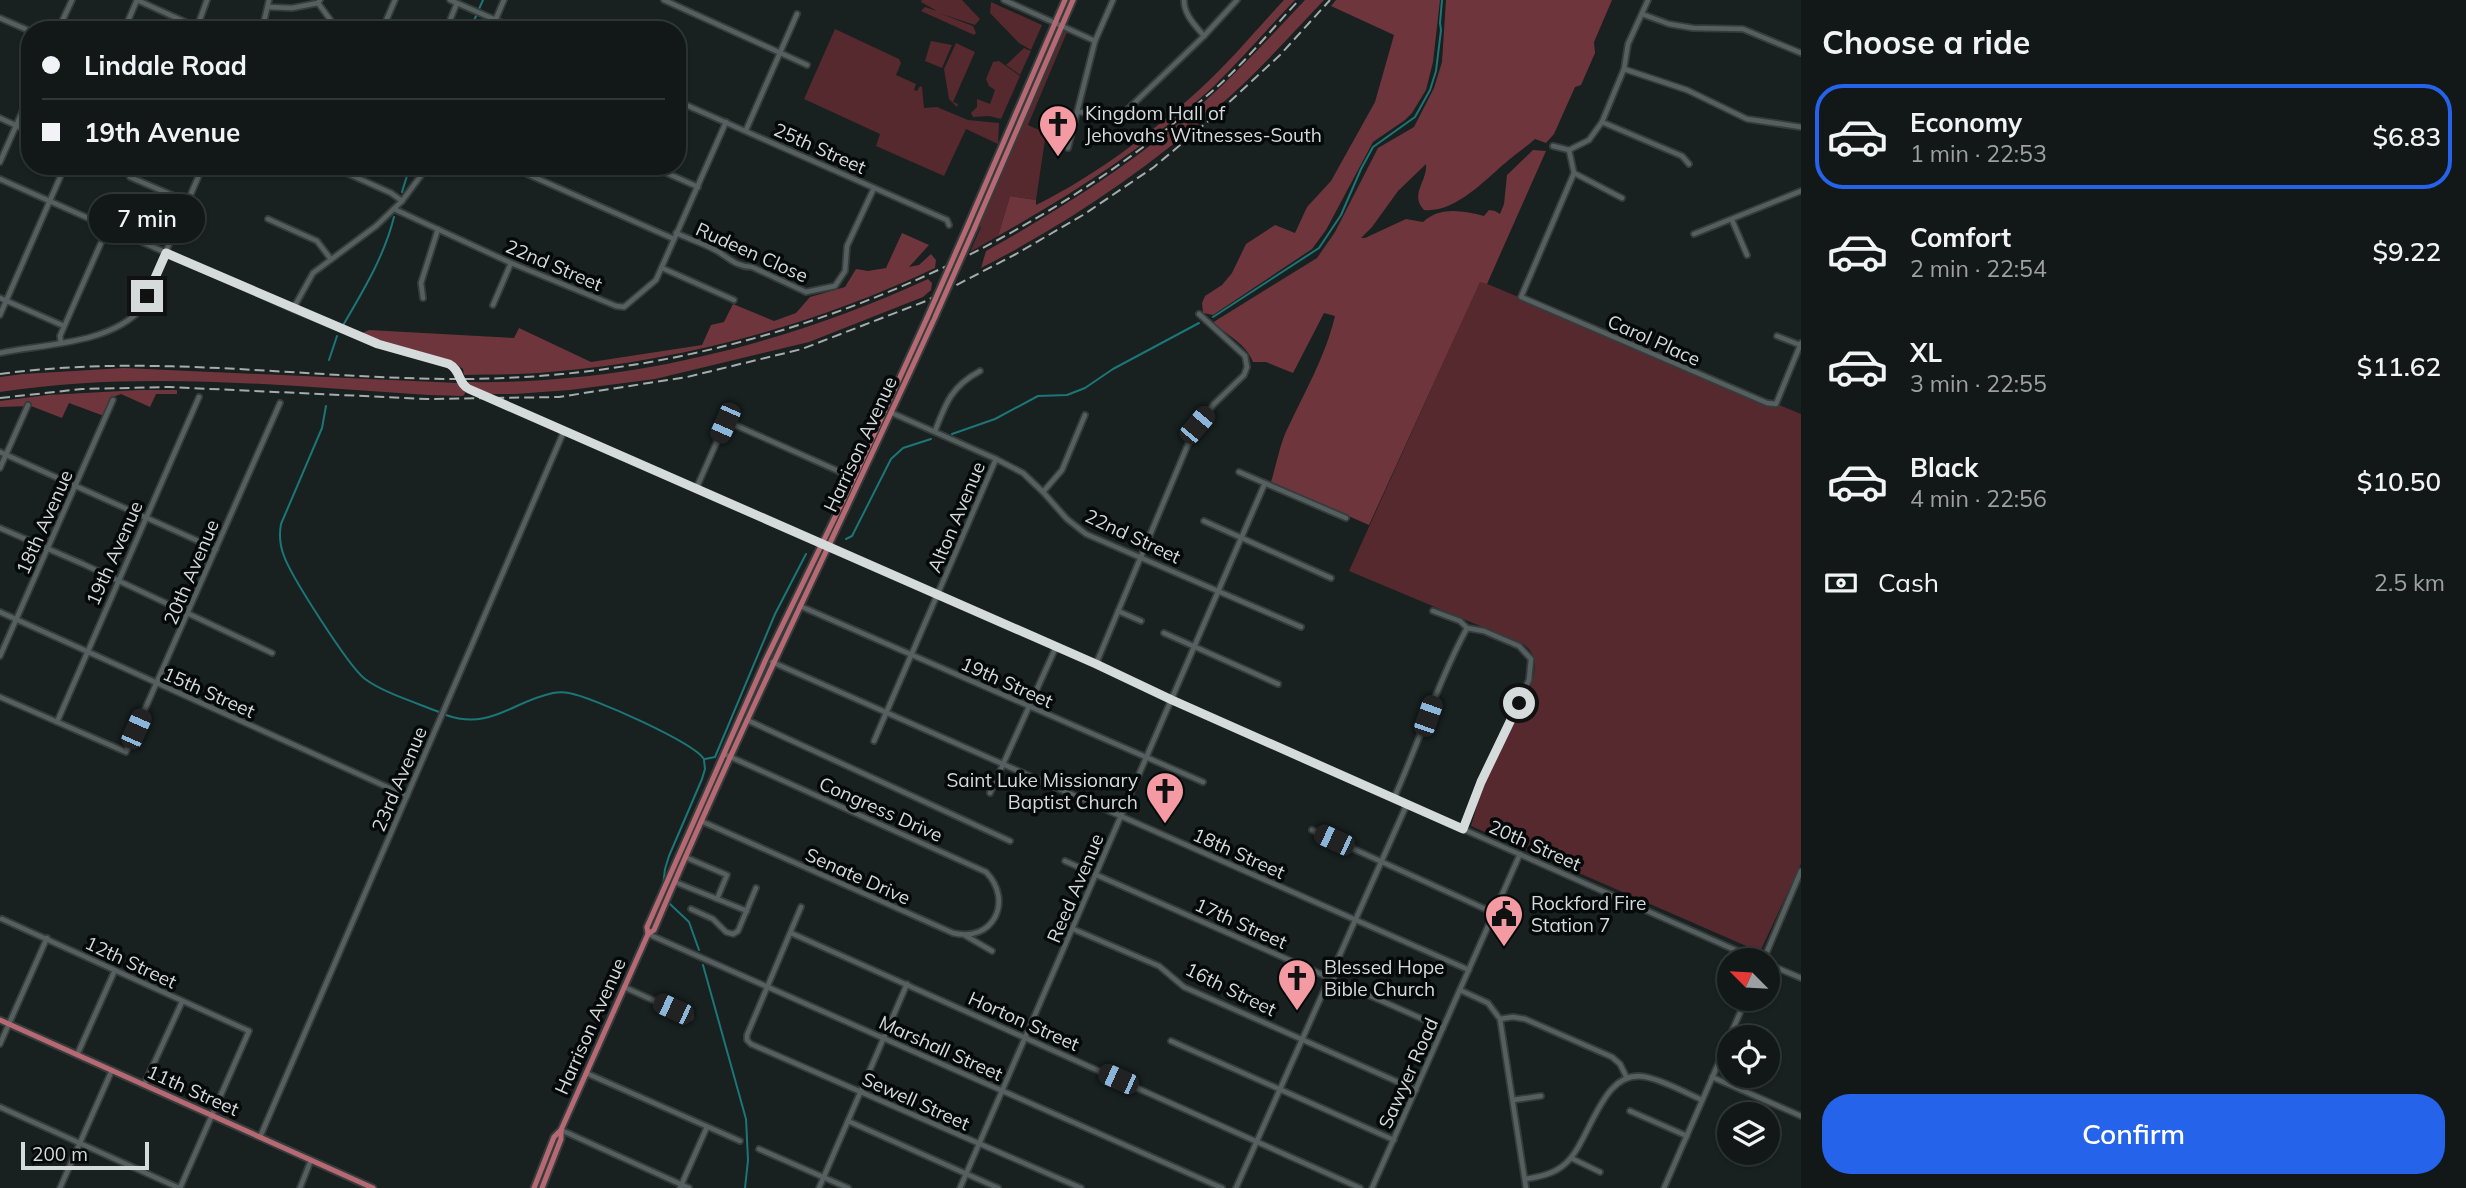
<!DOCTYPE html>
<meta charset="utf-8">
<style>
body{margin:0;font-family:Mulish,sans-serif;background:#1b2121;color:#f1f3f6;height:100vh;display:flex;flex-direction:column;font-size:26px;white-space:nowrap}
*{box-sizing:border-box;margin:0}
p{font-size:23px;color:#9ca0a2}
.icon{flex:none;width:38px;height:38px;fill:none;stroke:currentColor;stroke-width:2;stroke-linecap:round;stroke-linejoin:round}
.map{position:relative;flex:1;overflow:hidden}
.drawer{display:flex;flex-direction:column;background:#121818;width:665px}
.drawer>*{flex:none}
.guide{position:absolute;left:21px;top:21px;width:665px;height:154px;border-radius:28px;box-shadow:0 2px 5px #0004,0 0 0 2px #313737;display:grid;align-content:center;height:154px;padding:0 21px;background:#121818}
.needle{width:46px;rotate:294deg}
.tools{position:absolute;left:1717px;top:948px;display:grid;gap:14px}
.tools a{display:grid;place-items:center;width:63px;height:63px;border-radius:50%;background:#121818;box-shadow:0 2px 5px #0004,0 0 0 2px #313737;font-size:35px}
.scale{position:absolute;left:21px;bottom:18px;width:128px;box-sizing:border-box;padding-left:7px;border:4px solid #d5dada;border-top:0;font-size:19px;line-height:24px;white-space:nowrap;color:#d5dada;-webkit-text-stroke:5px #060909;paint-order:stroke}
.end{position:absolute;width:32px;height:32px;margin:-16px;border:9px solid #d5dada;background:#111;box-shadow:0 0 0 4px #111}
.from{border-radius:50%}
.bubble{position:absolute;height:49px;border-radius:24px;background:#121818;box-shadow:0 2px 5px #0004,0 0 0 2px #313737;font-size:23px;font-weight:600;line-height:49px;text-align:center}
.car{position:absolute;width:21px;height:42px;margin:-21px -10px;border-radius:9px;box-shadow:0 0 5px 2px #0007;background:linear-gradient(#222 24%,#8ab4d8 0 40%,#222 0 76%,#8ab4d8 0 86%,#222 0)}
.guide b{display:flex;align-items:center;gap:24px;height:66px;font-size:26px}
.guide b+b{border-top:2px solid #313737}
.guide i{width:18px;height:18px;background:#f1f3f6}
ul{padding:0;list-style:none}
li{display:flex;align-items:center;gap:21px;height:105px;margin:0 14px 10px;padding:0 7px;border:4px solid transparent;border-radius:28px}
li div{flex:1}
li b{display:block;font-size:26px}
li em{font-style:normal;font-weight:600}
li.selected{border-color:#2563eb}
li>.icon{width:63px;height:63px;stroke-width:1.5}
h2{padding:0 21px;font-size:32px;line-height:84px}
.pay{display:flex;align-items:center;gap:18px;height:77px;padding:0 21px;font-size:26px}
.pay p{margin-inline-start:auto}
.cta{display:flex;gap:14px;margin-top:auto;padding:14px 21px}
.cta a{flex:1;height:80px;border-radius:28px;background:#2563eb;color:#fff;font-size:28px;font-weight:600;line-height:80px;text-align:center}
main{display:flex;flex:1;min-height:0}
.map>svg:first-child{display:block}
</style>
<main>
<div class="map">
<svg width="1801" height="1188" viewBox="0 0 1801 1188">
<rect width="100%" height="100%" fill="#182020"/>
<g fill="#55292d">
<polygon points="922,0 962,0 980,19 975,25 939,13 973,26 976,33 974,35 921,11 925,7 937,11 921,2"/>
<polygon points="991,2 1042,25 1031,50 1019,43 990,13"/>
<polygon points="835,29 899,59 901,63 896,75 916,84 914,90 917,91 920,86 922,87 924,108 937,107 968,120 999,123 998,144 966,129 944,176 876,146 880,134 804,99"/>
<polygon points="1064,32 1067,32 1028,125 1046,133 1036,200 1010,196 998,236 970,252 981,227 979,226"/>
<polygon points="931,41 952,45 942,68 925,61"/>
<polygon points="956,43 975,52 953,102 958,104 957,107 949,99 944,69"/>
<polygon points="1024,48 1031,51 1020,75 1006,65"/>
<polygon points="999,61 1020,76 1001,119 989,116 973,117 971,113 977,107 977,99 990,104 995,90 989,86 986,79 993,62"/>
<path d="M1480,281L1801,414V864L1760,952L1471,826L1483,785L1533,679C1536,664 1536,653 1523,644L1349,571Z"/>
</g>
<g fill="#6e363c">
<path d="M1284,0H1295C1268,28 1242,59 1214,86C1149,145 1074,193 998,236L1010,196L1036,200V205C1095,176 1150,134 1199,90C1229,63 1256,30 1284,0Z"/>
<path d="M1305,0H1324C1290,36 1256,74 1219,106C1146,170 1067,224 981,268L986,251C1063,208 1136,161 1203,103C1239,71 1272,35 1305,0Z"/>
<polygon points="1336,0 1440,0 1433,62 1426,90 1412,113 1405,120 1373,142 1326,230 1312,249 1213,315 1203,313 1202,303 1205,296 1222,285 1232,273 1246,244 1275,225 1295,233 1307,207 1331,181 1375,102 1394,35 1331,6"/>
<path d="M1446,0H1612L1594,42L1595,53L1581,85L1575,87L1554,134L1546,143L1535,139C1525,148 1514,155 1504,164C1483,182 1454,213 1424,210C1409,195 1428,180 1426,164L1398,191L1372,227L1361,238H1365L1406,219L1423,222C1441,206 1463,211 1484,216L1489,210L1495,211L1500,214L1504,204L1507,175L1533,150L1546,151L1487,284L1480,282L1369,525L1271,482C1276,466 1279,449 1285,434C1303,395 1325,358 1335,316L1324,313L1293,373L1266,362H1253C1247,345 1227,334 1212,323L1317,258L1335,232L1378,148L1414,127L1434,88L1442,62Z"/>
<path d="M902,233L929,245L909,267L919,265L931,254L936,260L935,268C814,325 683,361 549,372C521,375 492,374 464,375L463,369L452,361L360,334L369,330L514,338L519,328L591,362L702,345L711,325L724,322L733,304L774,321L796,313L810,297L845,287L856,269L868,271L886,268Z"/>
<path d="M928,279L932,283L931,290L923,297L809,342L655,379L570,390L515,394H490L465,382C624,385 784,345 928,279Z"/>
<path d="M124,368L458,383L466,392L463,396L428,395C286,386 142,370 0,392V377L23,374Z"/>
<polygon points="139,390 177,390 177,394 156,394 150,407 121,394 113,397 104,416 69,403 62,418 31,406 0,407 0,401 48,395"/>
</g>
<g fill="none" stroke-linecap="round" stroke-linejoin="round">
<g stroke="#1c7677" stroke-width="2">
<polyline points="479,9 483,0"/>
<polyline points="470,30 476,16"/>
<polyline points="402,192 410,166"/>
<polyline points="1213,317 1319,248 1341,215 1361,169 1373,147 1415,117 1430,90 1436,71 1441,30 1440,23 1442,0"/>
<path d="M342,327C363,291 384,257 394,217"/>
<polyline points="329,360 337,336"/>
<path d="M326,406L322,428L281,524C279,535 280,546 284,556C291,576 349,667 365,679C384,693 417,703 439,712"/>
<polyline points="952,434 995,419 1038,396 1067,395 1085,388 1113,369 1199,323"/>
<polyline points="846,539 852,536 891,459 903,448 931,439"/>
<path d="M446,715C490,731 513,701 553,693C558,692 564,692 569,693C592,697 693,742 704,759"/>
<polyline points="705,759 715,757 775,614 806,554"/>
<polyline points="663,886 665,869 669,856 702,779 705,769 704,760"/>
<polyline points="670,904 689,922 699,950"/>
<polyline points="703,965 746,1119 748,1160 745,1188"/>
</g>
<defs>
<g id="minor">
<polyline points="137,0 203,30"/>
<polyline points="450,0 519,30"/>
<polyline points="664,0 807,65"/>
<polyline points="1004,0 1095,41"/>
<path d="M1184,0C1184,15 1195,25 1204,36"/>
<polyline points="318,3 332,22 348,30"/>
<polyline points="268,7 292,8 318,3 320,0"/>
<polyline points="1642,14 1669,24 1693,28 1743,29 1801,53"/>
<polyline points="0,18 30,31"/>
<polyline points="58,30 72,0"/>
<polyline points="124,30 137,0"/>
<polyline points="196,30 207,0"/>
<polyline points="262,30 269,0"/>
<polyline points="382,30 395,0"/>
<polyline points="446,30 457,3"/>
<polyline points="491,30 504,0"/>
<polyline points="1624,69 1687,90 1747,119 1801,127"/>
<polyline points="677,101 947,220 949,225"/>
<polyline points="1078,112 1104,114 1126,111 1204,36 1237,0"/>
<polyline points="0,118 30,132"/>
<polyline points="1602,122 1682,156 1689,164"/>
<polyline points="746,130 797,14"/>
<polyline points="1553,146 1569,150 1589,140 1602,122 1624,69 1628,44 1648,0"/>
<polyline points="1068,148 1095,41 1113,0"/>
<polyline points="1569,150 1574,173 1622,198"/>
<polyline points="0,162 30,94"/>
<polyline points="135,166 130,177 188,202"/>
<polyline points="331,166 391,193 402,201"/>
<polyline points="509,166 674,239"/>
<polyline points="651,166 698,187"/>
<polyline points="1574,173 1521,297 1767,403 1776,404 1801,343"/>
<path d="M0,179L293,309L378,344L449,364C461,370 458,384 469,389L1096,664L1172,700L1760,961"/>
<polyline points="394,209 511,263 616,306 624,307 656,280 726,122"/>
<polyline points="268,219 317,241 330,258"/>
<polyline points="1732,220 1747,255"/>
<path d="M676,233C689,239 705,244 717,251C729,258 737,267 752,267L806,292L835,286L845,271L847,246L874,188"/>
<polyline points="1694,234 1801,191"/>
<polyline points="662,268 734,300"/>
<polyline points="0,298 64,326"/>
<polyline points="423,298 421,283 438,229"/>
<polyline points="493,305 511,263"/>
<polyline points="293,309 313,273 376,226 402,201 428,166"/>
<polyline points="0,315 65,166"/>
<polyline points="1777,336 1800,345"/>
<polyline points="61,343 60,336 108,227"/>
<path d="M0,353C43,344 110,344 141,309L203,166"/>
<polyline points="892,413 996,459 1023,473 1043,492 1067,519 1086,534 1301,627"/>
<path d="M935,431C946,402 952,386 980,371"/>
<polyline points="0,452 216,549"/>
<polyline points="0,468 28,405"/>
<polyline points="1239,472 1346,518"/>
<polyline points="696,489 726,421 854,478"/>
<polyline points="1043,492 1062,470 1085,415"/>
<polyline points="1204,521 1331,578"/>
<polyline points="0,528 83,564 272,653"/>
<polyline points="800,606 1203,782"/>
<polyline points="1118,611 1141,621"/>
<polyline points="1433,611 1460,621 1467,628 1484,631 1519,646 1531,659 1529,680 1481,782 1463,829"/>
<polyline points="0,612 407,796"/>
<polyline points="1164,633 1278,684"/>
<polyline points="0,656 113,400"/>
<polyline points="772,662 1469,970"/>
<polyline points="1096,664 1191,437 1214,404 1244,375 1247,367 1245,356 1199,314"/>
<polyline points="0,697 126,752 280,403"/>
<polyline points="747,720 1010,841"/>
<polyline points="57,722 199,397"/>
<polyline points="874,741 996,459"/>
<polyline points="990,793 1056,647"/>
<path d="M1394,798C1419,742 1438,682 1467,628"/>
<path d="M701,821L953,933C993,943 1014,901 986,872L724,754"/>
<polyline points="1312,830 1494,913"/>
<polyline points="685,857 727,875 717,899"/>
<polyline points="1065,861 1443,1028"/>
<polyline points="675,882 747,911"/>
<polyline points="801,907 747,1035 747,1040 751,1044 1081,1188"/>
<polyline points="691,909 713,919 726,932 733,934 738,931 756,888"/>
<polyline points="2,919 249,1031 180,1188"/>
<polyline points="1073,929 1159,966 1184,987 1416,1090"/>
<polyline points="791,933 1360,1188"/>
<polyline points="648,934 1222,1188"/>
<polyline points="966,936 992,951"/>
<polyline points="1763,961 1801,871"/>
<polyline points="1768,964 1801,978"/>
<polyline points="624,987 690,1017"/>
<polyline points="1460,990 1488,1003 1500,1019 1526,1188"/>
<polyline points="1500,1019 1513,1017 1525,1019 1612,1057 1620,1064 1627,1078"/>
<polyline points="1729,1038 1746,999"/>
<polyline points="1171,1041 1394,1140"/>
<polyline points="0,1044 47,938"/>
<polyline points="77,1055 115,970"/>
<polyline points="586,1073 740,1141"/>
<polyline points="1712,1077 1801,1116"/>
<polyline points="144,1085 182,1002"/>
<polyline points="1513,1100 1541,1096"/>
<polyline points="0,1107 179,1188"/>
<polyline points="1630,1111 1687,1136"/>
<polyline points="848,1121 998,1188"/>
<polyline points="561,1130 689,1188"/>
<polyline points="260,1137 564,431"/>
<polyline points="759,1149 848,1188"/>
<polyline points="1571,1158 1600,1172"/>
<path d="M1525,1179C1539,1177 1554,1174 1565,1164C1591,1142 1601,1067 1646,1077C1665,1081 1684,1092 1702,1100"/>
<polyline points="60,1188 112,1070"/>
<polyline points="300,1188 311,1160"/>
<polyline points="680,1188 707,1127"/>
<polyline points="819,1188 907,984"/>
<polyline points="960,1188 1265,483"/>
<polyline points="1236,1188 1407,804"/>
<polyline points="1372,1188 1520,854"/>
<polyline points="1664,1188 1729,1039"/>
</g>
<g id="major">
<polyline points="967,227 1065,0"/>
<polyline points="974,229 1073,0"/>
<path d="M648,934L654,930C742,722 843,520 936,315"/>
<polyline points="0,1020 373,1188"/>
<polyline points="534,1188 554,1137 561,1130"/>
<polyline points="542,1188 561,1139 561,1130 648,934 647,927 766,659 854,478 927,318"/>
</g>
</defs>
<use href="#minor" stroke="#363c3c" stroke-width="8"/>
<use href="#major" stroke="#363c3c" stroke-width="9"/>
<use href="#minor" stroke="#565f5f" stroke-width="4.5"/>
<use href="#major" stroke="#b76973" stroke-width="5"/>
<g stroke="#a6acac" stroke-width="2" stroke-dasharray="10 5" stroke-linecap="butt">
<path d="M0,374C154,353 306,379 460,379C736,379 1010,270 1217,87C1246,61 1272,29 1299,0"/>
<polyline points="0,398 82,389 169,387 427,399 559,397 687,377 802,349 926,301 1016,254 1083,215 1154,167 1212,118 1280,55 1330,0"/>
</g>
<defs>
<g id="major-bridge">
<polyline points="936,315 974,229"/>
<polyline points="927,318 967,227"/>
</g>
</defs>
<use href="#major-bridge" stroke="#363c3c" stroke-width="9" stroke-linecap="butt"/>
<use href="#major-bridge" stroke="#b76973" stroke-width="5"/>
</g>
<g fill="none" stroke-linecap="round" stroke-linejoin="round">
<path stroke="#d5dada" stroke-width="9" d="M147,296L166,253L378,344L449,364C461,370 458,384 469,389L1096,664L1172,700L1463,829L1481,782L1519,703"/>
</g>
<defs>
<symbol id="church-pin" viewBox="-11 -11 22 30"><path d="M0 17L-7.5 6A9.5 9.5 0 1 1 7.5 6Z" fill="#f49aa2" stroke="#060909"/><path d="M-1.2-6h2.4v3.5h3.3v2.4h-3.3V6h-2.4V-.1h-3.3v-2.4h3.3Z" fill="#111"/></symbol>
<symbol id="civic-pin" viewBox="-11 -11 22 30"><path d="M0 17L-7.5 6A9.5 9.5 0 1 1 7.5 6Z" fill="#f49aa2" stroke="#060909"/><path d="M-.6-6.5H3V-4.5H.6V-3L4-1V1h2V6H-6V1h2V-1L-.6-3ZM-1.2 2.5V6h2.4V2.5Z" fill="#111"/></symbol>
</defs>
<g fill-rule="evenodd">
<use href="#church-pin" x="1036" y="102" width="44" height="60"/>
<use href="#church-pin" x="1143" y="769" width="44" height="60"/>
<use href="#civic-pin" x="1482" y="892" width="44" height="60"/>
<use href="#church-pin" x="1275" y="956" width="44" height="60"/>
</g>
<g text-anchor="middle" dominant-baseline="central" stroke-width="7" stroke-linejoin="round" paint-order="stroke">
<g font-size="19" fill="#d5dada" stroke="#060909" text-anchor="start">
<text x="1085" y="113">Kingdom Hall of<tspan x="1085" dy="22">Jehovahs Witnesses-South</tspan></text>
<text x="1138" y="780" text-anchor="end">Saint Luke Missionary<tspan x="1138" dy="22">Baptist Church</tspan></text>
<text x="1531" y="903">Rockford Fire<tspan x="1531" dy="22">Station 7</tspan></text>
<text x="1324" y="967">Blessed Hope<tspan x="1324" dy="22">Bible Church</tspan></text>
</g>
<g font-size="19" fill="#d5dada" stroke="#060909">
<text transform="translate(820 148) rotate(24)">25th Street</text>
<text transform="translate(752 252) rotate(24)">Rudeen Close</text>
<text transform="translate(554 265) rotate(23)">22nd Street</text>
<text transform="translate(1654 340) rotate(24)">Carol Place</text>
<text transform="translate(860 444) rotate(-65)">Harrison Avenue</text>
<text transform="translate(956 517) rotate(-67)">Alton Avenue</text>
<text transform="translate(44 522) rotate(-66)">18th Avenue</text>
<text transform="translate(1133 536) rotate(25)">22nd Street</text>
<text transform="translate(114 553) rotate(-66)">19th Avenue</text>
<text transform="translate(191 572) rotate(-67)">20th Avenue</text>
<text transform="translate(1007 682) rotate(24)">19th Street</text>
<text transform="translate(209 692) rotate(24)">15th Street</text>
<text transform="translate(399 779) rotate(-67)">23rd Avenue</text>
<text transform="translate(881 809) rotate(24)">Congress Drive</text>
<text transform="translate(1535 845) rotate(24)">20th Street</text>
<text transform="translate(1239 853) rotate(24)">18th Street</text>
<text transform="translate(858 876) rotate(24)">Senate Drive</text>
<text transform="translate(1075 888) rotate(-67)">Reed Avenue</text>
<text transform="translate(1241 923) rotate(24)">17th Street</text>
<text transform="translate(131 962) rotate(25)">12th Street</text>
<text transform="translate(1231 989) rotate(26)">16th Street</text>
<text transform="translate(1024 1021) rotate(24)">Horton Street</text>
<text transform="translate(590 1026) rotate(-66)">Harrison Avenue</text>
<text transform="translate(941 1048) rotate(24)">Marshall Street</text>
<text transform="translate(1408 1073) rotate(-66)">Sawyer Road</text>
<text transform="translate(193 1090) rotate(24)">11th Street</text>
<text transform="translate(916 1101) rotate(24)">Sewell Street</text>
</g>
</g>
</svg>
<div class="tools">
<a><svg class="needle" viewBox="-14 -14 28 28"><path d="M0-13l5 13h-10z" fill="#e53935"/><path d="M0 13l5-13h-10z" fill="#9ca0a2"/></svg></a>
<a><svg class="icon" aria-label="locate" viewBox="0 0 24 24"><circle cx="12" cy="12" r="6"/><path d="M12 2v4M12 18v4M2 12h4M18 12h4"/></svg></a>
<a><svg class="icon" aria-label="layers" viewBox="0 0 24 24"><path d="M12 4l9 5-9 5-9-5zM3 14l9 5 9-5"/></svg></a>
</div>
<div class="scale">200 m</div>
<i class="end from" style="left:1519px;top:703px"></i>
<i class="end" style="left:147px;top:296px"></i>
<div class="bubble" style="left:89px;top:194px;width:116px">7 min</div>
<i class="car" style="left:725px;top:423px;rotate:204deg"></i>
<i class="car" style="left:1197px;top:425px;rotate:40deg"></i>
<i class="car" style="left:1428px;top:716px;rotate:19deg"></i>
<i class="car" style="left:136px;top:729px;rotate:24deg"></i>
<i class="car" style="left:1334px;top:840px;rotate:295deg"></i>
<i class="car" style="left:673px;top:1009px;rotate:295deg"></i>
<i class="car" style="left:1118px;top:1079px;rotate:294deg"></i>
<div class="guide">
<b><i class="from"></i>Lindale Road</b>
<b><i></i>19th Avenue</b>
</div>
</div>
<section class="drawer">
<h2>Choose a ride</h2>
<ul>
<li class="selected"><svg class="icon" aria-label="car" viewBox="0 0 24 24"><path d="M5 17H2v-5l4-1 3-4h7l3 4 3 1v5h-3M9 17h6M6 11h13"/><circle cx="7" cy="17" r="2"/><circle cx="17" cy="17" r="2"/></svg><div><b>Economy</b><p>1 min · 22:53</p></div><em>$6.83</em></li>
<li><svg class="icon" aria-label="car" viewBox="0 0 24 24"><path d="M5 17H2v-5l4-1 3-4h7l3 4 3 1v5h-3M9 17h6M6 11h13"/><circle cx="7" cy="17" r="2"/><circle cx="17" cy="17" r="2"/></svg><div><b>Comfort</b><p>2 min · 22:54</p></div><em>$9.22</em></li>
<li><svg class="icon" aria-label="car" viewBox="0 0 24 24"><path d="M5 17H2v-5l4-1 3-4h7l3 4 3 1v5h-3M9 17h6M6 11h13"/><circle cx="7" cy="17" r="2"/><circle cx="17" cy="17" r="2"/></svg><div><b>XL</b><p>3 min · 22:55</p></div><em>$11.62</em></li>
<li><svg class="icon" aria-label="car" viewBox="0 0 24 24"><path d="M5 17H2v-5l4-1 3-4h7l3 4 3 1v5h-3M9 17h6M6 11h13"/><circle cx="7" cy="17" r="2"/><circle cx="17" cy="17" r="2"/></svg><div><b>Black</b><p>4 min · 22:56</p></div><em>$10.50</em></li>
</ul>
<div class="pay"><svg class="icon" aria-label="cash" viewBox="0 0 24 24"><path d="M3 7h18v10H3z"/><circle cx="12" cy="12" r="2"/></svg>Cash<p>2.5 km</p></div>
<div class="cta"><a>Confirm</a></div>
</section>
</main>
